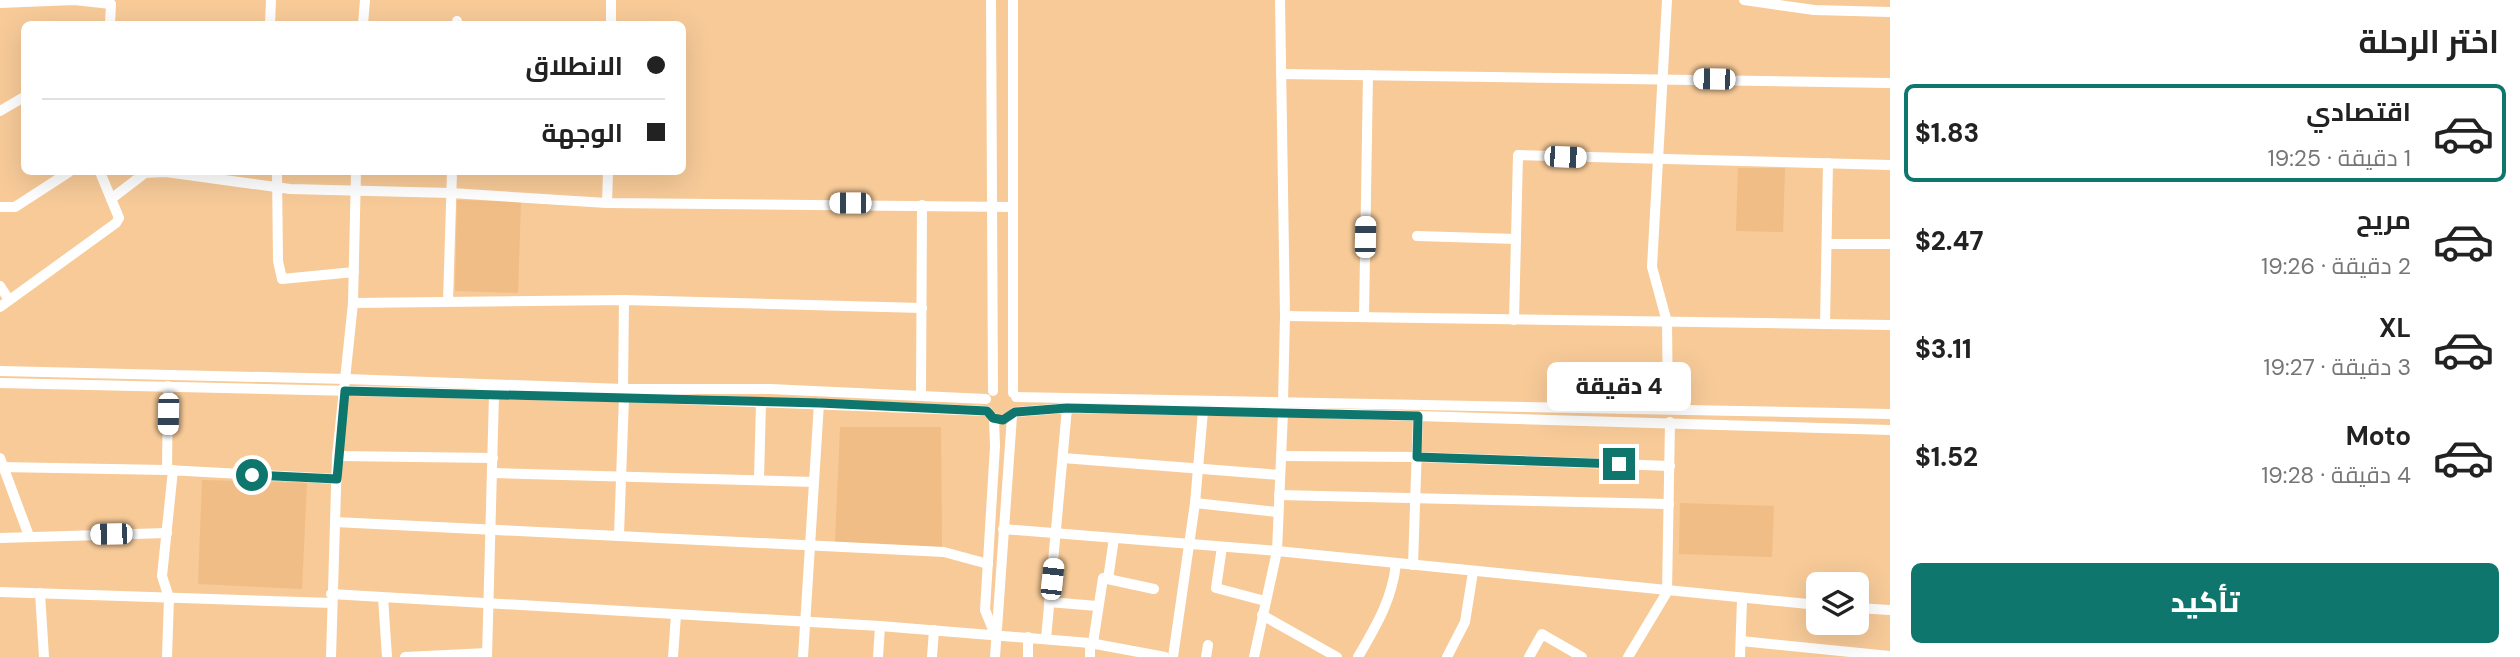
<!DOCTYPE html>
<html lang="ar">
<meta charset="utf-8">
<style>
body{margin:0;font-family:"DM Sans",Cairo,sans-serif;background:#f2f2f2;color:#222;direction:rtl;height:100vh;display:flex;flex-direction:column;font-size:26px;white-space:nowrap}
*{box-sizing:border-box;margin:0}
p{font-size:23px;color:#767676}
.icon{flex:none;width:38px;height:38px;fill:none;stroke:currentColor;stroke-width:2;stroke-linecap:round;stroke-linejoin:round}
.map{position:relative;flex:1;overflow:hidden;direction:ltr}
.sheet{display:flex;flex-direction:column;background:#fff;width:630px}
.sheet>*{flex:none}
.hud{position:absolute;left:21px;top:21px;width:665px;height:154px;border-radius:10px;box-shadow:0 7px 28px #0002;direction:rtl;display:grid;align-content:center;height:154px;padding:0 21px;background:#fff}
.fabs{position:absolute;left:1806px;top:572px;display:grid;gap:14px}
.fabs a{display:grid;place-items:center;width:63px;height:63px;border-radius:10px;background:#fff;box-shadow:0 7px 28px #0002;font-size:35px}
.end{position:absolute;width:32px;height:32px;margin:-16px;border:9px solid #0f766e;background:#fff;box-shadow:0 0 0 4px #fff}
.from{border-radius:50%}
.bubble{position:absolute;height:49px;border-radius:10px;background:#fff;box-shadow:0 7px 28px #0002;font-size:23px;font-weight:800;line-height:49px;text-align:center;direction:rtl}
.car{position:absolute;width:21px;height:42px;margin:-21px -10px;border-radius:9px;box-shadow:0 0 5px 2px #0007;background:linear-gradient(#fff 24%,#345 0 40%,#fff 0 76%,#345 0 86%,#fff 0)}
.hud b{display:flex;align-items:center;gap:24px;height:66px;font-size:26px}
.hud b+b{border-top:2px solid #e0e0e0}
.hud i{width:18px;height:18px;background:#222}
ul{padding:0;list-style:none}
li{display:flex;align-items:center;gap:21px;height:98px;margin:0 14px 10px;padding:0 7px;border:4px solid transparent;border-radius:10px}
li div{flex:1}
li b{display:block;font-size:26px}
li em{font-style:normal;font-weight:800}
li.on{border-color:#0f766e}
li>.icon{width:63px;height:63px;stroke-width:1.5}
h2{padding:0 21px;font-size:32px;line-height:84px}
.action{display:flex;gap:14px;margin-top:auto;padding:14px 21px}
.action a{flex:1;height:80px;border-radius:10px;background:#0f766e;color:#fff;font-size:28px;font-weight:800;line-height:80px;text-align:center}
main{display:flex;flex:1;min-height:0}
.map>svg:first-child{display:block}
</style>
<main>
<section class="sheet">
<h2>اختر الرحلة</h2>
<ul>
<li class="on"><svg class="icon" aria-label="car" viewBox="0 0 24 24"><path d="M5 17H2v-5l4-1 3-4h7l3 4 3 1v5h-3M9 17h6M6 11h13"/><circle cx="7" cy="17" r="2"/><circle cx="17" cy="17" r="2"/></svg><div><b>اقتصادي</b><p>1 دقيقة · 19:25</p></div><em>$1.83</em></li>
<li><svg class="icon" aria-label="car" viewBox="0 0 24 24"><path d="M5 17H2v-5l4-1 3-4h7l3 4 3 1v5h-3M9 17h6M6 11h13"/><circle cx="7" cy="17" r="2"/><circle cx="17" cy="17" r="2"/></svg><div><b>مريح</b><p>2 دقيقة · 19:26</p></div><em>$2.47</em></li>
<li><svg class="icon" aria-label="car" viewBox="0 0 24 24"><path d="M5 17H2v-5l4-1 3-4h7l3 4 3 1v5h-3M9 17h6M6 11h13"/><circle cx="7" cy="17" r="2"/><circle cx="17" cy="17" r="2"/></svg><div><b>XL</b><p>3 دقيقة · 19:27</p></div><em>$3.11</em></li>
<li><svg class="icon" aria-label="car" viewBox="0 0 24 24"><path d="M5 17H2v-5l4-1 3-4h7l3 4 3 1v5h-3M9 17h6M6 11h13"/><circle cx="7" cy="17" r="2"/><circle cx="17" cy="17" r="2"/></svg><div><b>Moto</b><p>4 دقيقة · 19:28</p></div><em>$1.52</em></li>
</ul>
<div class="action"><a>تأكيد</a></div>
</section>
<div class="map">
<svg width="1890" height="657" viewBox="0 0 1890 657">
<rect width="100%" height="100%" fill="#f7ca98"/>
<g fill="#efbd85">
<polygon points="1738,168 1785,168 1783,232 1736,231"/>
<polygon points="457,200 521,202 518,293 455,291"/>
<polygon points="840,427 941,427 942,548 835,542"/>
<polygon points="202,480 307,483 302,589 198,584"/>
<polygon points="1680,503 1774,506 1772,557 1679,554"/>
</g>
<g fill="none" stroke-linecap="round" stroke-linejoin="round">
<g stroke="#fff" stroke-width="10">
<polyline points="991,0 993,391"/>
<polyline points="1280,0 1285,316 1283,402"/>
<polyline points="1667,0 1652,267 1667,322 1668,409"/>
<polyline points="1744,0 1814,10 1890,12"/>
<polyline points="0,3 74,0 111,4 110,24"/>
<polyline points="270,24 271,0"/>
<polyline points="363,24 365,0"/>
<polyline points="457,24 457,21"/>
<polyline points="611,24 611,0"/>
<polyline points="1281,74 1890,83"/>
<polyline points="0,111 24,97"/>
<polyline points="277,172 278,261 282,279 354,272"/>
<polyline points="111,199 145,173 166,172 290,189 451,193 607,203 1011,207"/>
<polyline points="607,203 608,172"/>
<polyline points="0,207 15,207 69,172"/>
<polyline points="1417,236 1516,239"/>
<polyline points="1827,244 1890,244"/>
<polyline points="0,286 9,300"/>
<polyline points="448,301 452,172"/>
<polyline points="353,303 624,300 922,308"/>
<polyline points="0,307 116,223 119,218 100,172"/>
<polyline points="1285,316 1890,325"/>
<polyline points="1364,317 1368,75"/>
<polyline points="1514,320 1518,155 1890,165"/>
<polyline points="1825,324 1828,163"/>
<polyline points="0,371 347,379 623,389 770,389 986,399"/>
<polyline points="0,383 624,397 987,411"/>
<polyline points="623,389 624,300"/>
<polyline points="1013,393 1013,0"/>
<polyline points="921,394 922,205"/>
<polyline points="1016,397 1890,414"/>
<polyline points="1015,412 1067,408 1283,412 1890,430"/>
<polyline points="994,418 995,446 985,610 994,632"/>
<polyline points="337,456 493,458"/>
<polyline points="1281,456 1417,457 1670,466"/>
<polyline points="0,458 29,536"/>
<polyline points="1063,458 1280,475"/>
<polyline points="0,467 167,470 337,479"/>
<polyline points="167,470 168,386"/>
<polyline points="493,473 814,482"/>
<polyline points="759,479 761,402"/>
<polyline points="1279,495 1669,504"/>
<polyline points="1195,503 1277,512"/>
<polyline points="335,522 944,552 988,564"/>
<polyline points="1003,529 1277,551 1818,605"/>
<polyline points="619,534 624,397"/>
<polyline points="0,538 167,533"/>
<polyline points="1222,547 1216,588 1265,601"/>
<polyline points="1413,565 1418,416"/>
<polyline points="1108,579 1114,538"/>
<polyline points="0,592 332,603"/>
<polyline points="40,593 44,657"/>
<polyline points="331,594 880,626 1090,643 1165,657"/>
<polyline points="383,597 387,657"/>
<polyline points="1049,602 1097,606"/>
<polyline points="1857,608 1890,610"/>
<polyline points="1262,615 1337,657"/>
<polyline points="1046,639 1067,408"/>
<polyline points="1741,641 1890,656"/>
<polyline points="1093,643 1103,578 1154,589"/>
<polyline points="167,657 169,598 162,576 173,470"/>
<polyline points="331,657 337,456 353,303 356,172"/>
<polyline points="405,657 487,653"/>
<polyline points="487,657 494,394"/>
<polyline points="673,657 676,615"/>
<polyline points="803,657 819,403"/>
<polyline points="878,657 880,626"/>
<polyline points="932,657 934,630"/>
<polyline points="995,657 1012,416"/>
<polyline points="1028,657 1028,637"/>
<polyline points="1090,657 1090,643"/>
<polyline points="1173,657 1195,503 1203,411"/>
<polyline points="1206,657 1208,645"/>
<polyline points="1254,657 1277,551 1283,412"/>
<path d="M1358,657C1376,626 1392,600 1396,564"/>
<polyline points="1447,657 1465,622 1473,572"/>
<polyline points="1529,657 1542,634 1582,657"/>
<polyline points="1628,657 1667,592 1670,422"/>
<polyline points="1740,657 1742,600"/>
</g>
</g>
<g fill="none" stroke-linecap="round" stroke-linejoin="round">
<polyline stroke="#0f766e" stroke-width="9" points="252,475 337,479 345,391 820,403 987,411 993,418 1003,420 1015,412 1067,408 1418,416 1417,457 1619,464"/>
</g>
</svg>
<div class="fabs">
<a><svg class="icon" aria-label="layers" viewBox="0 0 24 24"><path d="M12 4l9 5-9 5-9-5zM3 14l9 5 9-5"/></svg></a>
</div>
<i class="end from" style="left:252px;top:475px"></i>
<i class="end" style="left:1619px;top:464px"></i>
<div class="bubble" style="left:1547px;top:362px;width:144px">4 دقيقة</div>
<i class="car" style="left:1714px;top:79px;rotate:271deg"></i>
<i class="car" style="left:1565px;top:157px;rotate:92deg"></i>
<i class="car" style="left:850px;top:203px;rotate:270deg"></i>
<i class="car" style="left:1365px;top:237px;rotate:1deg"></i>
<i class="car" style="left:168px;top:414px;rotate:181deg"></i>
<i class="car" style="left:111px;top:534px;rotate:269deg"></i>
<i class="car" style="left:1052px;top:579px;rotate:6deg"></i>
<div class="hud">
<b><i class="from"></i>الانطلاق</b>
<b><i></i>الوجهة</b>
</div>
</div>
</main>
